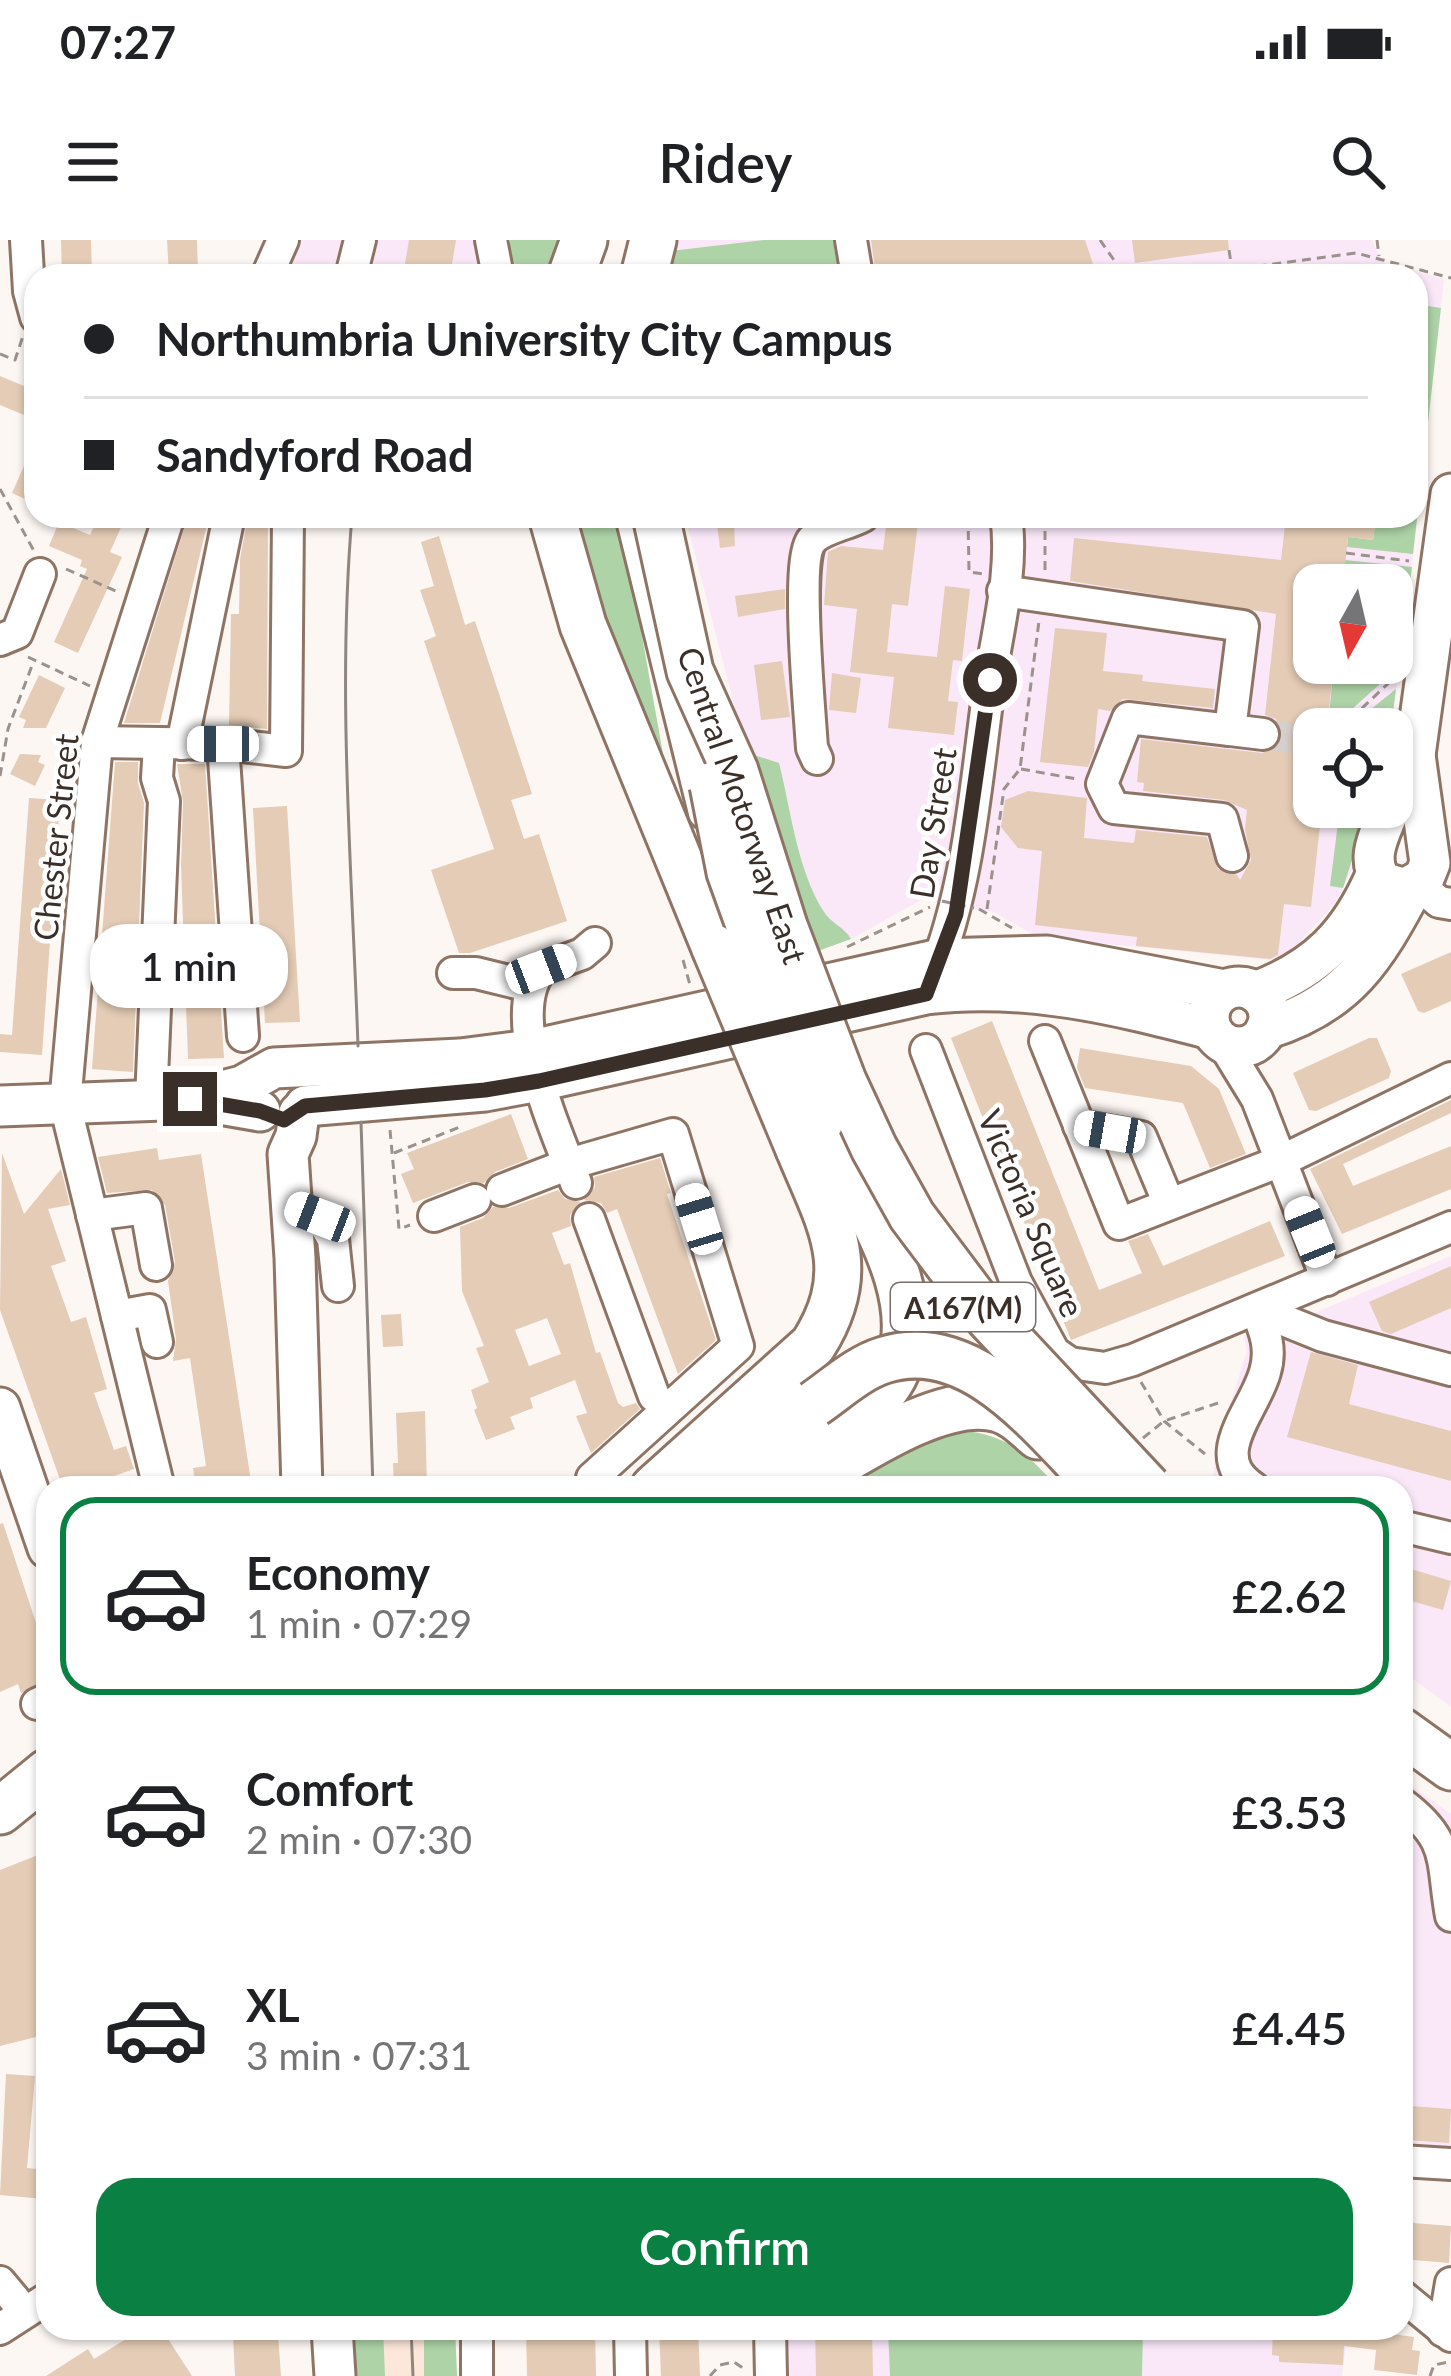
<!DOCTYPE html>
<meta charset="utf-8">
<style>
body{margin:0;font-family:Lato,sans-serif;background:#f6f6f6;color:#202124;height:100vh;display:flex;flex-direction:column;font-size:45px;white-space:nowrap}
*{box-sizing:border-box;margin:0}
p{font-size:39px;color:#757577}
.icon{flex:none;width:66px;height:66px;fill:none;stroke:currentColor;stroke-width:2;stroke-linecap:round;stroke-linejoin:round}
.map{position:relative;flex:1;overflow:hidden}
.details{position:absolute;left:36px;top:1236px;width:1377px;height:864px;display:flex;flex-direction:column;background:#fff;border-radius:36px;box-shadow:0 3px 9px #0004}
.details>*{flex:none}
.top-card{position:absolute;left:24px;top:24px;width:1404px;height:264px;border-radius:36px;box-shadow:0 3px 9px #0004;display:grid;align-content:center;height:264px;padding:0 60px;background:#fff}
.needle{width:78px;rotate:188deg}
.fabs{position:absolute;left:1293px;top:324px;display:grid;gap:24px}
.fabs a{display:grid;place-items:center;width:120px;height:120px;border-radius:24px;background:#fff;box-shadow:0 3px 9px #0004;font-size:60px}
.end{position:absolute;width:54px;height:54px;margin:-27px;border:15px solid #3b3029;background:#fff;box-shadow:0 0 0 6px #fff}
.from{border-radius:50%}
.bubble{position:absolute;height:84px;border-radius:36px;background:#fff;box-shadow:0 3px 9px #0004;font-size:39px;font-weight:600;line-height:84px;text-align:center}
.car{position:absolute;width:36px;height:72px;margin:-36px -18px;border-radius:15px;box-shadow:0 0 9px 3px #0007;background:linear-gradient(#fff 24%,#345 0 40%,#fff 0 76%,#345 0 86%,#fff 0)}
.top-card b{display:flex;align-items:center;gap:42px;height:114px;font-size:45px}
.top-card b+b{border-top:3px solid #e0e0e0}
.top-card i{width:30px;height:30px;background:#202124}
ul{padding:21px 0 0;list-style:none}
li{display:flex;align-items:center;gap:36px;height:198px;margin:0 24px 18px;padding:0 36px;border:6px solid transparent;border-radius:36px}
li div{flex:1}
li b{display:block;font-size:45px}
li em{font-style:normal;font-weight:600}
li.selected{border-color:#0b8043}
li>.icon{width:108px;height:108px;stroke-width:1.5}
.cta{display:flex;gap:24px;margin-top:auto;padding:24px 60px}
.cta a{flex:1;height:138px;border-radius:36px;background:#0b8043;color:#fff;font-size:48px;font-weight:600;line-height:138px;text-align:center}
.status{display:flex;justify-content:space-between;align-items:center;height:84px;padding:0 60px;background:#fff;direction:ltr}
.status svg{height:33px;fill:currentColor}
header{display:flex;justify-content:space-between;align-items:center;height:156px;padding:0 60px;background:#fff;font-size:54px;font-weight:600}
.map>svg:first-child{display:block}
</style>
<div class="status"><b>07:27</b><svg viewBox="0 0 49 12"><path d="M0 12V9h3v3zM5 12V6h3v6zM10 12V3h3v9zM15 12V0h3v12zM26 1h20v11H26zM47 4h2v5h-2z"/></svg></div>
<header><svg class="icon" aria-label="menu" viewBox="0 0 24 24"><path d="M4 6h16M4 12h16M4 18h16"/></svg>Ridey<svg class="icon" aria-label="search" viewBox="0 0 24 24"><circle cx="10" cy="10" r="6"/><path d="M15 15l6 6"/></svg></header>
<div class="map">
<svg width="1451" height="2136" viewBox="0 0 1451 2136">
<rect width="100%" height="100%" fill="#fdf7f3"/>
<polygon fill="#fde7da" points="350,2088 455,2088 457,2136 352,2136"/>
<g fill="#fae8f9" fill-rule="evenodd">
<polygon points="283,0 503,0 512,36 267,36"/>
<path d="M665,0H1372L1382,22L1444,39L1412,327L1391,489H1314V567H1373L1350,634L1335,663L1282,721L1037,697L994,672L923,659L851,699L815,712L742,495L685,276H1416V36H662ZM1314,345H1392V423H1314Z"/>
<polygon points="1451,1016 1451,1467 1401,1430 1401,1248 1212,1248 1216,1209 1247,1111 1244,1096 1302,1078"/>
<polygon points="1401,1538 1451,1574 1451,1910 1401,1907"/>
<polygon points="777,2088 1348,2088 1342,2136 778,2136"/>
</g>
<g fill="#aed3a7">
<polygon points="510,0 564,0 553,36 523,36 510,17"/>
<polygon points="764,0 833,0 839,36 662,36 662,12"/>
<polygon points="1416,64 1441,68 1413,314 1347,307 1348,297 1373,300 1376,276 1416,276"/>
<polygon points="566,276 615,276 632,340 665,525 647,500"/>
<polygon points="1345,320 1412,327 1399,427 1333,486 1328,486 1334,423 1392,423 1392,345 1343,345"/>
<polygon points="1396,449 1392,480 1350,486"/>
<path d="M748,513L779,523C791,570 797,630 824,672C831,683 844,687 851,699L815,712Z"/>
<polygon points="1340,567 1369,567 1343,648 1330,646"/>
<path d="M968,1191C1013,1198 1028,1216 1059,1248H826L938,1197Z"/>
<polygon points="350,2088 383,2088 385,2136 352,2136"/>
<polygon points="424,2088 455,2088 457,2136 424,2136"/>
<polygon points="888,2088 1143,2088 1142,2136 890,2136"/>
</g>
<g fill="#e4ccb6" fill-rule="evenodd">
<polygon points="61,0 91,0 92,36 62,36"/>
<polygon points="167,0 197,0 198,36 169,36"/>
<polygon points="409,0 456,0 450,36 403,36"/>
<polygon points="871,0 1085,0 1097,36 876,36"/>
<polygon points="1132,0 1228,0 1229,10 1135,23"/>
<polygon points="0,136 36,151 36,180 0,165"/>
<polygon points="36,199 36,264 12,253"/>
<polygon points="99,276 126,276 110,312 122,317 78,413 54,402 87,329 80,326 82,320 49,306 59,282 90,295"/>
<polygon points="188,276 209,276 160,483 124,483"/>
<polygon points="248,276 268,279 267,489 229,485 231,374 239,374 240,319"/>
<polygon points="1286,276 1376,276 1373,300 1348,297 1343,345 1314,345 1314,423 1334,423 1327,489 1314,489 1314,567 1322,567 1311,667 1284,664 1278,715 1270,719 1136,706 1137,697 1035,685 1042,611 1018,608 1001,587 1005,560 1028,551 1087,558 1084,598 1134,603 1136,590 1207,597 1218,629 1237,635 1240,640 1251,620 1245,589 1247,570 1224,560 1143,551 1144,543 1137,542 1141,499 1262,513 1278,507 1282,495 1276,479 1265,475 1276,374 1070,341 1074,298 1281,320"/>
<polygon points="887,278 918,282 908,366 892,364 887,412 937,417 945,346 970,349 962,421 953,420 948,461 958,462 954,495 888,488 894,437 850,432 857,369 824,365 828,312 841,306 883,310"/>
<polygon points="734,282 735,306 720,308 717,284"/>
<polygon points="439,296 465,385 475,381 532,554 511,560 524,599 539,594 567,681 470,713 459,713 431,630 494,609 424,401 436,396 420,350 434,346 421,302"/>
<polygon points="785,349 785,369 738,377 735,356"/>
<polygon points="1055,388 1107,393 1103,431 1143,435 1142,441 1215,449 1213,468 1123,459 1110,471 1098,469 1094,512 1088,527 1040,522"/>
<polygon points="782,421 790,477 761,480 754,425"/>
<polygon points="832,433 861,438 856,473 829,470"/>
<polygon points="39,435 65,448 46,488 23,488 26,480 19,477"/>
<polygon points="20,514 41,515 38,522 45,525 35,546 10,534"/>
<polygon points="115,522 138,522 138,543 144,563 133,832 92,829"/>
<polygon points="177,524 205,524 224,818 188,819 181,626 183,562"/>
<polygon points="29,558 60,560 42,815 0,812 0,794 12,795"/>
<polygon points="287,566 300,782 265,783 253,568"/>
<polygon points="1451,712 1451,761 1424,773 1418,771 1401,734"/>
<polygon points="992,781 1099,1050 1142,1033 1128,1001 1148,994 1163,1026 1270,981 1285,1016 1071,1100 951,798"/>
<polygon points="1369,798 1377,798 1391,831 1389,838 1316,871 1309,870 1293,833"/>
<polygon points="1080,808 1191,826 1219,849 1246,914 1210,928 1183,863 1085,848 1077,828"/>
<polygon points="1451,860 1451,873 1343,924 1353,946 1451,906 1451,949 1342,994 1310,929"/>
<polygon points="511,874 528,919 495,932 484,943 468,942 413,963 401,934 414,929 407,913"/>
<polygon points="157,908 159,920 201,914 252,1248 196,1248 193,1228 206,1226 190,1118 173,1121 176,1099 168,1041 175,1022 165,965 152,950 107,953 98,917"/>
<polygon points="2,913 24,974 61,929 70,965 48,969 66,1021 51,1026 71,1082 86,1077 107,1149 94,1153 114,1210 126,1206 134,1229 100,1241 102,1248 63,1248 0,1070"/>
<polygon points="660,918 671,953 667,954 716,1100 678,1134 617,969 607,973 601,963 584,960 595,947 594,937"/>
<path d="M558,950L565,959L581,962L570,975L571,986L552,993L564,1025L570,1023L596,1113L600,1112L618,1163L623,1167L636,1163L640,1169L591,1213L576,1176L587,1173L575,1140L530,1158L533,1168L510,1177L515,1189L486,1200L474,1170L477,1168L471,1150L489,1142L476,1108L484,1106L462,1051L460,987L483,978L493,967L509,968ZM547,1078L561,1114L529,1126L515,1090Z"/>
<polygon points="1451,1026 1451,1068 1391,1094 1382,1091 1369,1062"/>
<polygon points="401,1074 403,1106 383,1107 381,1075"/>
<polygon points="1311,1112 1358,1125 1349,1164 1451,1191 1451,1241 1287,1197"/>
<polygon points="425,1171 427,1248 394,1248 393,1223 398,1223 396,1173"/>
<polygon points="3,1283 48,1419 48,1440 21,1453 18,1444 0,1452 0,1284"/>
<polygon points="1401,1326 1451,1341 1443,1370 1401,1358"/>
<polygon points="48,1611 48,1672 39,1676 48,1698 48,1794 0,1806 0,1630"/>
<polygon points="6,1834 35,1836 27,1928 47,1930 44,1959 0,1955"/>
<polygon points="1410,1866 1451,1869 1449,1903 1407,1900"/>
<polygon points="1401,1982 1451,1986 1449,2023 1401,2019"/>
<polygon points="119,2088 161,2088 192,2136 46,2136 88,2109 94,2119 126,2099"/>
<polygon points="526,2088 595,2088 596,2136 527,2136"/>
<polygon points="659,2088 698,2088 700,2136 661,2136"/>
<polygon points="815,2088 872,2088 873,2136 816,2136"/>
<polygon points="1273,2088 1393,2088 1392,2094 1414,2097 1412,2110 1420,2111 1417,2135 1374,2130 1376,2110 1344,2106 1343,2125 1279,2122 1279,2116 1272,2115"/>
<polygon points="278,2094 281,2136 235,2136 233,2096"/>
</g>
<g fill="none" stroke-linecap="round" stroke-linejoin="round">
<polyline stroke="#d6cfcb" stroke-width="30" stroke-dasharray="30 15" stroke-linecap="butt" points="1263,494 1314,501"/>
<defs>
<g id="minor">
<polyline points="26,0 29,51 36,77"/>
<polyline points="491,0 498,36"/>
<polyline points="851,0 857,36"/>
<polyline points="267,36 283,0"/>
<polyline points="351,36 360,0"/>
<polyline points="631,276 704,573"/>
<polyline points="1003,351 1243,386 1230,490 1128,478 1102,544 1114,568 1222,579 1232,616"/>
<polyline points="0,400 17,393 40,334"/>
<polyline points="1230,490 1263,494"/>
<polyline points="97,502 223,504 286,511 288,276"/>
<polyline points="182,504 229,276"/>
<polyline points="223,504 243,796"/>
<path d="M817,519L812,508C810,474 795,319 812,300C823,288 849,284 863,276"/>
<polyline points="1418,644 1439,662 1451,664"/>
<polyline points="453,733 476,733 529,746"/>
<path d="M932,737C970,644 976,539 990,440C998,388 1014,328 1006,276"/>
<polyline points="1045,801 1119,984 1281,921 1451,838"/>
<polyline points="1222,802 1257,859 1327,1040"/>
<polyline points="926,810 1016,1042 1054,1112 1070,1123 1105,1128 1133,1120 1451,987"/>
<polyline points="151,860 164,561 157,538 159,504"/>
<polyline points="1079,886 1141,897 1169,964"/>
<path d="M576,943C557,892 503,777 541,729L582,714L595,703"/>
<polyline points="502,950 569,924 673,894 738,1106 592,1238"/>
<polyline points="292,966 320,977 333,999 338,1046"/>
<polyline points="92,975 146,968 156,1025"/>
<polyline points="434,976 475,960"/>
<polyline points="589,979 654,1156"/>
<polyline points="1256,1069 1323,1096 1451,1130"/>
<polyline points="117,1076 150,1070 157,1102"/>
<polyline points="159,1248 65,864 97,502 169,276"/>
<path d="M1254,1248C1205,1216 1254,1172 1265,1132C1272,1109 1265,1091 1256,1069"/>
<polyline points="1401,1286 1451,1298"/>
<polyline points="37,1464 48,1459"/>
<path d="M1401,1563C1451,1600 1441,1619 1451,1676"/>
<polyline points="1401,1921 1451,1924"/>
<polyline points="0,2042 25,2072"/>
<polyline points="1401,2055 1451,2096"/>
<polyline points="477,2088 477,2136"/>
<polyline points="630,2088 631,2136"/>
<polyline points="770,2088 771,2136"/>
<polyline points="0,2089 48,2058"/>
<polyline points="1443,2091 1451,2043"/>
</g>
<g id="major">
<polyline points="1392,563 1415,515 1451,254"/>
<path d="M1390,567C1381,593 1364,617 1382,642L1405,649L1424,638L1430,623L1415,515"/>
<circle cx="1239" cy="777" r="30"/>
<path d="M1255,752C1317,729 1350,695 1376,635"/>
<path d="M1266,789C1348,764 1375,718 1413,647"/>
<polyline points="191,859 242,846 274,828 460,819 532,810 940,719 1047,716 1224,750"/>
<polyline points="0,866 191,859 260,871"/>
<path d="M305,866L485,851L539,841L926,754C1026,742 1114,764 1211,789"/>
<polyline points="299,873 296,896 288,914 295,1018 302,1248"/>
<polyline points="0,1168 48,1308"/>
<polyline points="332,2088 335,2136"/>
</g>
<g id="highway">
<polyline points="571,36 584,0"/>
<polyline points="644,36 653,0"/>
<polyline points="552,276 583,385 715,708"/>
<path d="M654,1248L813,1105C861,1029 830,984 799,909"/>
<polyline points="701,1248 814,1164"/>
<path d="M751,1248C791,1221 855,1188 884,1151C946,1072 858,955 820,882"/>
<path d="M797,1248C848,1220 940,1152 999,1169C1015,1174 1025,1185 1038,1196"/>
<polyline points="1401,1491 1451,1527"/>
<polyline points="0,1571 48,1532"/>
</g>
</defs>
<use href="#minor" stroke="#8e7465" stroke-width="36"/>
<use href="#major" stroke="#8e7465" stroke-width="45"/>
<use href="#highway" stroke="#8e7465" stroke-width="51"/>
<g stroke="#9b928d" stroke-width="3" stroke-dasharray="9 6" stroke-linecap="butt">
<polyline points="1100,0 1125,36"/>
<polyline points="1377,0 1379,16"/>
<polyline points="1229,10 1233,36"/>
<polyline points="1183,36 1356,13 1451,38"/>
<polyline points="0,114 15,120 23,96"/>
<polyline points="0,249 34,311"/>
<polyline points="924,276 960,276"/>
<polyline points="968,276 969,332 983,334"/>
<polyline points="1346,313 1409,321"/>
<polyline points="66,329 118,352"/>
<polyline points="1045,330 1045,276"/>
<polyline points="28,417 90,446"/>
<polyline points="1340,489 1395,437"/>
<polyline points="1021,529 1077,539"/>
<polyline points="0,536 8,489 33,423"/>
<polyline points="979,669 1012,688"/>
<polyline points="987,669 1004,549 1020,529 1039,381"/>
<polyline points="847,707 930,667"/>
<polyline points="683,720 690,745"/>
<polyline points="390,890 399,989 410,985"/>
<polyline points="394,913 460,887 460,884"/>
<polyline points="1141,1142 1164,1181 1205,1214"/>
<polyline points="1143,1198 1164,1181 1221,1162"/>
<polyline points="710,2136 720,2125 734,2122 746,2130"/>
<polyline points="1430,2136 1434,2125 1449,2122"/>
</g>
<use href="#minor" stroke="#fff" stroke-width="30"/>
<use href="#major" stroke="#fff" stroke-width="39"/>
<use href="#highway" stroke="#fff" stroke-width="45"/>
<g stroke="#8f8680" stroke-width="3">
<path d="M352,276C337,451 352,630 358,806"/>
<polyline points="361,882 373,1248"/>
<polyline points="411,2088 413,2136"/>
</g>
<defs>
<g id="highway-bridge">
<polyline points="656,276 690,431 735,531 784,686 843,841 874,908 912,976 988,1077 1148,1248"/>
<polyline points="713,545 730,632 820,882"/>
<polyline points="715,708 799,909"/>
<path d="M814,1164C836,1149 858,1128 884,1120C974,1091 1046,1193 1103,1248"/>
</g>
</defs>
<use href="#highway-bridge" stroke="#8e7465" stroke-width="51" stroke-linecap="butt"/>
<polyline stroke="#9b928d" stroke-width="3" stroke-dasharray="9 6" stroke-linecap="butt" points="942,661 974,668"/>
<use href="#highway-bridge" stroke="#fff" stroke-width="45"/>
</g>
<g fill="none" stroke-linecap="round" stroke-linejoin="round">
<polyline stroke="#3b3029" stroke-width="15" points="190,859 260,871 284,880 305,866 485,850 539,841 926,754 956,674 990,440"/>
</g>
<g text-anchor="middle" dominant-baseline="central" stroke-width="9" stroke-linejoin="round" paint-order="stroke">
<rect fill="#fff" stroke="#766e69" stroke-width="3" x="891" y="1043" width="144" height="48" rx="9"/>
<g font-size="30" font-weight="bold" fill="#3b3029">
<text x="963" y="1067">A167(M)</text>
</g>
<g font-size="33" fill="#3b3029" stroke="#fff">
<text transform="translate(743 565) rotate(71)">Central Motorway East</text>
<text transform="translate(932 583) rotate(-81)">Day Street</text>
<text transform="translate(55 597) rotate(-84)">Chester Street</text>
<text transform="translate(1032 973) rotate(67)">Victoria Square</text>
</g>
</g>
</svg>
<div class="fabs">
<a><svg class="needle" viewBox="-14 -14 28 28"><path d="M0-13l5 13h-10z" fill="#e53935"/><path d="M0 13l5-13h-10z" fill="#757577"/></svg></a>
<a><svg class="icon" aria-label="locate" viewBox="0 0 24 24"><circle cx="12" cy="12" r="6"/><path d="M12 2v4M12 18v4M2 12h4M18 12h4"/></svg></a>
</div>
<i class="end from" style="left:990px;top:440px"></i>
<i class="end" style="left:190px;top:859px"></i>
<div class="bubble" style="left:90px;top:684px;width:198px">1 min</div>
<i class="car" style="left:223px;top:504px;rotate:270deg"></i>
<i class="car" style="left:541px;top:729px;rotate:69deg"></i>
<i class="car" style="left:1110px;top:892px;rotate:280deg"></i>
<i class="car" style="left:320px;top:977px;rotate:291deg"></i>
<i class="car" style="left:699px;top:979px;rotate:343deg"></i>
<i class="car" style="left:1310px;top:992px;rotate:338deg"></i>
<div class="top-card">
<b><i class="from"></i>Northumbria University City Campus</b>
<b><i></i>Sandyford Road</b>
</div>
<section class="details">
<ul>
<li class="selected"><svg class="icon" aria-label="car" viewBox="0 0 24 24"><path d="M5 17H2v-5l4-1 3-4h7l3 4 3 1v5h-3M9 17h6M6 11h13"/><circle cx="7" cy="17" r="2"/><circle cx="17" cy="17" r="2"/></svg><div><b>Economy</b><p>1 min · 07:29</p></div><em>£2.62</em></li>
<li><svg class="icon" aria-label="car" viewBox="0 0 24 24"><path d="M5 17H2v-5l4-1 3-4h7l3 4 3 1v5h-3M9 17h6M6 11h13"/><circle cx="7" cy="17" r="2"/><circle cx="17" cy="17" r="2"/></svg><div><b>Comfort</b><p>2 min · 07:30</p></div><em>£3.53</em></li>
<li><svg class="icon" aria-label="car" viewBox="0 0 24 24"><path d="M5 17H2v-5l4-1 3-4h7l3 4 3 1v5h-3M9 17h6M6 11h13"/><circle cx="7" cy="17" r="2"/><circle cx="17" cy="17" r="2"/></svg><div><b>XL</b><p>3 min · 07:31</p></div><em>£4.45</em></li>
</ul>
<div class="cta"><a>Confirm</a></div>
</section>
</div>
